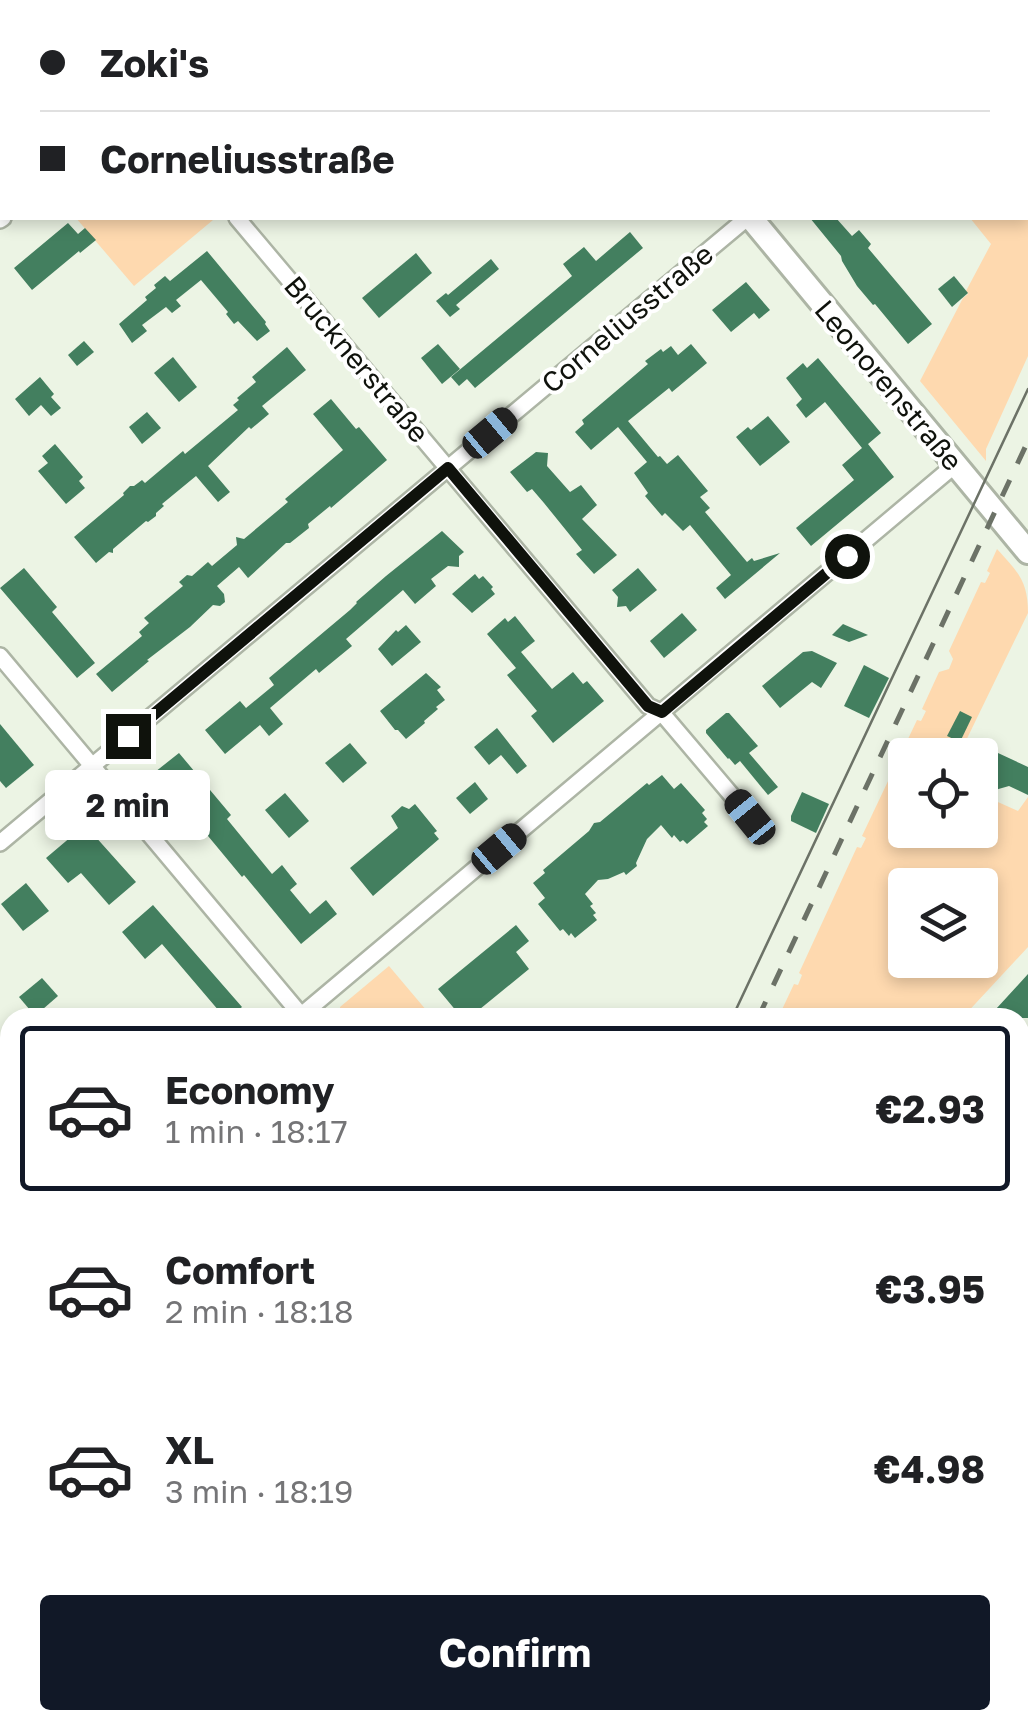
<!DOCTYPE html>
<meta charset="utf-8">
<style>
body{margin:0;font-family:"Golos Text",sans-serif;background:#f2f2f2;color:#202124;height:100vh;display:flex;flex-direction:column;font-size:38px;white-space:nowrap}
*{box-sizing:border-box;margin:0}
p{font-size:32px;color:#757577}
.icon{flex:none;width:55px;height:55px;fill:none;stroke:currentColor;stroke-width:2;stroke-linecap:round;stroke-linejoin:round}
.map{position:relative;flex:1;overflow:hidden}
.drawer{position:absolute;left:0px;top:1008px;width:1030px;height:722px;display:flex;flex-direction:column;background:#fff;border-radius:30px 30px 0 0;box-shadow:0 5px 15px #0003}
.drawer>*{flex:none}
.top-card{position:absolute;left:0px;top:0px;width:1030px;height:220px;box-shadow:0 5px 15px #0003;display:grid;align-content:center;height:220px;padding:0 40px;background:#fff}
.fabs{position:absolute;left:888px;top:738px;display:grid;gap:20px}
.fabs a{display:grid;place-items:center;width:110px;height:110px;border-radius:10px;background:#fff;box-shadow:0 5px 15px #0003;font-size:50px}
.end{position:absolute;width:45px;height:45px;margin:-22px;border:12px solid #0f120c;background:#fff;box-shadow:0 0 0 5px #fff}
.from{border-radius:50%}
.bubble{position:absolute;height:70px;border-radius:10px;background:#fff;box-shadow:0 5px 15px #0003;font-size:32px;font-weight:700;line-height:70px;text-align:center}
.car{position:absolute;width:30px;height:60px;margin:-30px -15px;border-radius:12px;box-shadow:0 0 8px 2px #0007;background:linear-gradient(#222 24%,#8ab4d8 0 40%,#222 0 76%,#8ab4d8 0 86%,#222 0)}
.top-card b{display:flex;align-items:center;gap:35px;height:95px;font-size:38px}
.top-card b+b{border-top:2px solid #e0e0e0}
.top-card i{width:25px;height:25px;background:#202124}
ul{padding:18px 0 0;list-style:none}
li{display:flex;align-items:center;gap:30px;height:165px;margin:0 20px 15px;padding:0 20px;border:5px solid transparent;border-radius:10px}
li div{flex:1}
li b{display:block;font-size:38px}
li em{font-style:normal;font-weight:700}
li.on{border-color:#111827}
li>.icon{width:90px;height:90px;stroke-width:1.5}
.cta{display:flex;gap:20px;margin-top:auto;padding:20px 40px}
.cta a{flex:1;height:115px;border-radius:10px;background:#111827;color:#fff;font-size:40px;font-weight:700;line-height:115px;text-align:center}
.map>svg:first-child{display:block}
</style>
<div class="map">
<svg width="1028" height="1729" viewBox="0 0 1028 1729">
<rect width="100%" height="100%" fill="#ecf4e4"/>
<g fill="#fed9af" fill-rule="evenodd">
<polygon points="783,0 1028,0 1028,356 986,449 986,461 920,381 963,298 968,294 966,291 991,244 970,218 1028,218 1028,2 785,2"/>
<polygon points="76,218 211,218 213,220 134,286"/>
<path d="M997,549C1018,572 1028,581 1028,613L959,755H905V830H980V794L1018,811L1028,797V947L963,1017L778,1018L794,984L798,985L802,975L799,973L857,847L861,848L866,838L862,836L917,720L921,721L926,711L922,709L939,672L949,669L953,659L949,651L981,582L985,583L990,573L987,571ZM905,885H980V960H905Z"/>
<polygon points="389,966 432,1017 340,1017 340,1007"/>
<polygon points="1020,1690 1028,1694 1028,1729 966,1729 970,1720 1020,1720"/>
</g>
<g fill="#437f5f">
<polygon points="810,218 836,218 852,236 859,230 871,244 868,248 932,324 908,344 875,304 873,305 857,286 842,261 841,256"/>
<polygon points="68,223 78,234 85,228 96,240 80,253 79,251 32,290 14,268"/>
<polygon points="630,232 643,248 475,388 467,379 459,386 451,377 572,276 563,264 584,247 596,261"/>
<polygon points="207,251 266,322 265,324 270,331 257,341 238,321 234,324 226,314 228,312 201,280 176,300 181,306 172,313 166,307 142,325 147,331 132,343 119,324 147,300 145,297 156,288 154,285 165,276 170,281"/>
<polygon points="416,253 432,273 379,318 362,298"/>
<polygon points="491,259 499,269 456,305 460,309 450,317 436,301 446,293 448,295"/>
<polygon points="954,276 968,293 952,307 938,289"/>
<polygon points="746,282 770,310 759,319 754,313 731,332 712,310"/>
<polygon points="84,341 94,352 77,366 68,355"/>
<polygon points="438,344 460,369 442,384 421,358"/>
<polygon points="691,344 707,363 672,392 669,388 628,421 658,457 660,456 667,464 678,455 708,491 700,497 710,508 705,512 747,562 752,558 754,561 780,553 725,599 716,588 731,575 690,525 683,531 665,513 662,516 645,496 648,493 634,473 647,462 618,427 591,450 575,432 584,424 582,420 648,364 645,361 661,349 663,352 671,346 678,355"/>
<polygon points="287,347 306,370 262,406 269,414 251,429 249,427 208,466 230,492 218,502 196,476 162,504 164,506 156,513 156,516 148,522 146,521 113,549 113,553 109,552 96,563 74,537 124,495 123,493 130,486 134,486 142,480 145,483 183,451 185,454 238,410 233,405 239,400 237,398 256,382 252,377"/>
<polygon points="173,357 197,387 179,402 154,373"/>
<polygon points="818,358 881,433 868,444 894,477 811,546 796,528 854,480 842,465 862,448 825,402 806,418 796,405 802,399 786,378 803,363 807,368"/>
<polygon points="40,377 54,394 51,397 61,408 51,416 41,405 29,416 15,399"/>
<polygon points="331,399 356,429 359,427 387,460 331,508 330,506 308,524 309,528 290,543 286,543 248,578 239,567 217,586 224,594 225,602 220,606 213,605 190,627 147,660 149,661 112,692 96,674 142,636 139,632 149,623 144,618 183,586 179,582 187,575 192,576 208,562 212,566 237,545 236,537 244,539 288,502 285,499 343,450 313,414"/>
<polygon points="147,412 161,428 142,444 129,427"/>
<polygon points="768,416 790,442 760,466 736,437 748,427 751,430"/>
<polygon points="55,444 83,477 79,481 85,488 66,504 38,471 48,463 42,456"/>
<polygon points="536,452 548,453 547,466 570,492 581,485 597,505 582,519 617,555 594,574 576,554 582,550 544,503 532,489 527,492 510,472"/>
<polygon points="442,531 464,552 459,556 459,567 448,566 431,579 436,586 415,604 403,590 346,639 352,646 319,673 316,669 270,708 283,724 269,736 260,725 225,754 205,730 240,701 246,708 274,685 269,678 350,610 357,603 356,602 386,576"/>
<polygon points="24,568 57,607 52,612 95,663 77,678 0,588"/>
<polygon points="638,568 657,590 630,612 626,606 617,607 618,597 612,590"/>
<polygon points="475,574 479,579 483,576 493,587 491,589 495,594 472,613 452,594"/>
<polygon points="682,613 697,630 664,658 650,641"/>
<polygon points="515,616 535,641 521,652 552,689 573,672 583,684 587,681 604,701 553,743 531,716 537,711 507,675 516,668 487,634 505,618 508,622"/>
<polygon points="843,624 868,635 849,642 832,635"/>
<polygon points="406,625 421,642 392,666 378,649 396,630 398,632"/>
<polygon points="812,651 837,663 821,688 812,682 780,708 762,686 803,652"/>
<polygon points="864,665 889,678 869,718 844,706"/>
<polygon points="426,673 441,687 437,690 445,700 436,707 438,709 424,721 425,723 406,739 398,730 395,730 380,711"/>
<polygon points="960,711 972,717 960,742 947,736"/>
<polygon points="726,713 729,713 758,746 749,753 778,787 768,795 740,761 735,765 729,758 728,759 706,733 706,730"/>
<polygon points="0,724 34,765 6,788 0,781"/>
<polygon points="497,728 527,766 517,774 501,755 489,765 474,747"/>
<polygon points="350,743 367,763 343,783 325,763"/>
<polygon points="179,753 231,815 227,819 272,874 282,865 297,884 290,890 310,914 326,900 337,914 301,944 244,875 242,877 155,772"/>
<polygon points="998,753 1028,767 1028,795 1009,786 995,790 991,778 987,775"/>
<polygon points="662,775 674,789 681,783 705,810 702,813 707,819 704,822 708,826 687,844 683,840 680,842 674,835 672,838 661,825 647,839 636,863 637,866 626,875 624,872 608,879 598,880 585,894 593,904 590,906 596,913 593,915 597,920 575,938 571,933 569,936 563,929 560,931 538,904 545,898 533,883 545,873 543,870 589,831 594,823 600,822 647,783 649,785"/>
<polygon points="475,782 488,799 470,814 456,798"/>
<polygon points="802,792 829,804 816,833 791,821 791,816"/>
<polygon points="285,793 309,821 289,838 265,810"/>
<polygon points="415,804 437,831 434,833 439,839 373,896 350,868 398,828 391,816 402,806 409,809"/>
<polygon points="85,825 136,882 109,905 81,873 68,883 46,858"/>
<polygon points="26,883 49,911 23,931 1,904"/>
<polygon points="153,905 242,1007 229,1018 225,1018 162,944 145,959 122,932"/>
<polygon points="516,925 529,941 516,952 529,969 469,1018 462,1018 438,989"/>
<polygon points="1028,974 1028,1018 992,1018 998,1011 996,1009"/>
<polygon points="42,978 58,996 35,1016 19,997"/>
</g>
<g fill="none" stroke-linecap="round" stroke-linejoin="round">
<defs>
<g id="minor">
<polyline points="54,0 56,2"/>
<polyline points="259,2 262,0"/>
<polyline points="237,218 648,706 661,712 750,817"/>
<polyline points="0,220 3,218"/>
<polyline points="0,656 301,1015"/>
<polyline points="0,843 747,218"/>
<polyline points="298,1018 956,464"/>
<polyline points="1020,1192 1028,1184"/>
<polyline points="0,1267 10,1259"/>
<polyline points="0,1572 10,1562"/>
<polyline points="0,1587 10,1578"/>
<polyline points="1020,1587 1028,1571"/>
<polyline points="1020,1634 1028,1639"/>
<polyline points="0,1638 10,1648"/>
<polyline points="1020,1671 1028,1675"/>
<polyline points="82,1720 90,1729"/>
<polyline points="158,1729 168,1720"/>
<polyline points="333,1729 337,1720"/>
<polyline points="629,1729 633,1720"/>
<polyline points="947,1729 952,1720"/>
</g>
<g id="secondary">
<polyline points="574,0 576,2"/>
<polyline points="751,218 1028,552"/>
</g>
</defs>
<use href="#minor" stroke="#adb5a5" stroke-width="20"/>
<use href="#secondary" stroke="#adb5a5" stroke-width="28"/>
<use href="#minor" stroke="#fff" stroke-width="15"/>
<use href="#secondary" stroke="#fff" stroke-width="22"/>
<g stroke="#6c7267" stroke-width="2.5">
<polyline points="732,1018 1028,389"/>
<polyline points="386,1729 391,1720"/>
</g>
<g stroke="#6c7267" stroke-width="5" stroke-dasharray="18 18" stroke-linecap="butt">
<polyline points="758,1018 1028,441"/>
<polyline points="428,1729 432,1720"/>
</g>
</g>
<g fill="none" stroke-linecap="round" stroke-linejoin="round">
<polyline stroke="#0f120c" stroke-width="12" points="128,736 448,468 648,706 662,712 847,556"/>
</g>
<g text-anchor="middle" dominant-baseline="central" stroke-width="8" stroke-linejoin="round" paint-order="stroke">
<g font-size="28" fill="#0f120c" stroke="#fff">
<text transform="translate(627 318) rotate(-40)">Corneliusstraße</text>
<text transform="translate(357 359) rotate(50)">Brucknerstraße</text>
<text transform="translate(889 385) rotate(50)">Leonorenstraße</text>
</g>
</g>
</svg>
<div class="fabs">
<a><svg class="icon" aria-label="locate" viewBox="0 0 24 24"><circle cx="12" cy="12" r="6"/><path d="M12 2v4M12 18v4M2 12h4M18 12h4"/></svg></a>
<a><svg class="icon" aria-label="layers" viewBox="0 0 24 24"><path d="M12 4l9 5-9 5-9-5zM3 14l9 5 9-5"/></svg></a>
</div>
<i class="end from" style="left:847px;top:556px"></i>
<i class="end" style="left:128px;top:736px"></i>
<div class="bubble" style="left:45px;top:770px;width:165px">2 min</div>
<i class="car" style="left:490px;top:433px;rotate:50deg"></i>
<i class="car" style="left:750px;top:817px;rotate:321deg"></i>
<i class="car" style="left:499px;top:849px;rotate:50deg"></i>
<div class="top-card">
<b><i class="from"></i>Zoki's</b>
<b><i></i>Corneliusstraße</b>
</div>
<section class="drawer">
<ul>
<li class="on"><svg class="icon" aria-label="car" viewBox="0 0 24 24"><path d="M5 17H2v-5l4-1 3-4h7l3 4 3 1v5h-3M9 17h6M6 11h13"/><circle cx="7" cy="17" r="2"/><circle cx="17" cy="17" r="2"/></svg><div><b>Economy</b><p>1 min · 18:17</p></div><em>€2.93</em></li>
<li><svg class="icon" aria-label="car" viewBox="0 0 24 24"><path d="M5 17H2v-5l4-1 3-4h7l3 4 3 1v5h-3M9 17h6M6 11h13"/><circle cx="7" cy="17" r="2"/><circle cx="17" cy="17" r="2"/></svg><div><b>Comfort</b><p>2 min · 18:18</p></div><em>€3.95</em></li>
<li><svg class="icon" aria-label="car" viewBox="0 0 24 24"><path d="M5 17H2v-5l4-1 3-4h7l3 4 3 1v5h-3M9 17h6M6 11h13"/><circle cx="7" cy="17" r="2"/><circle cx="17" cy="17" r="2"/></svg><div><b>XL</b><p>3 min · 18:19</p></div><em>€4.98</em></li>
</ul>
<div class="cta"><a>Confirm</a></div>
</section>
</div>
